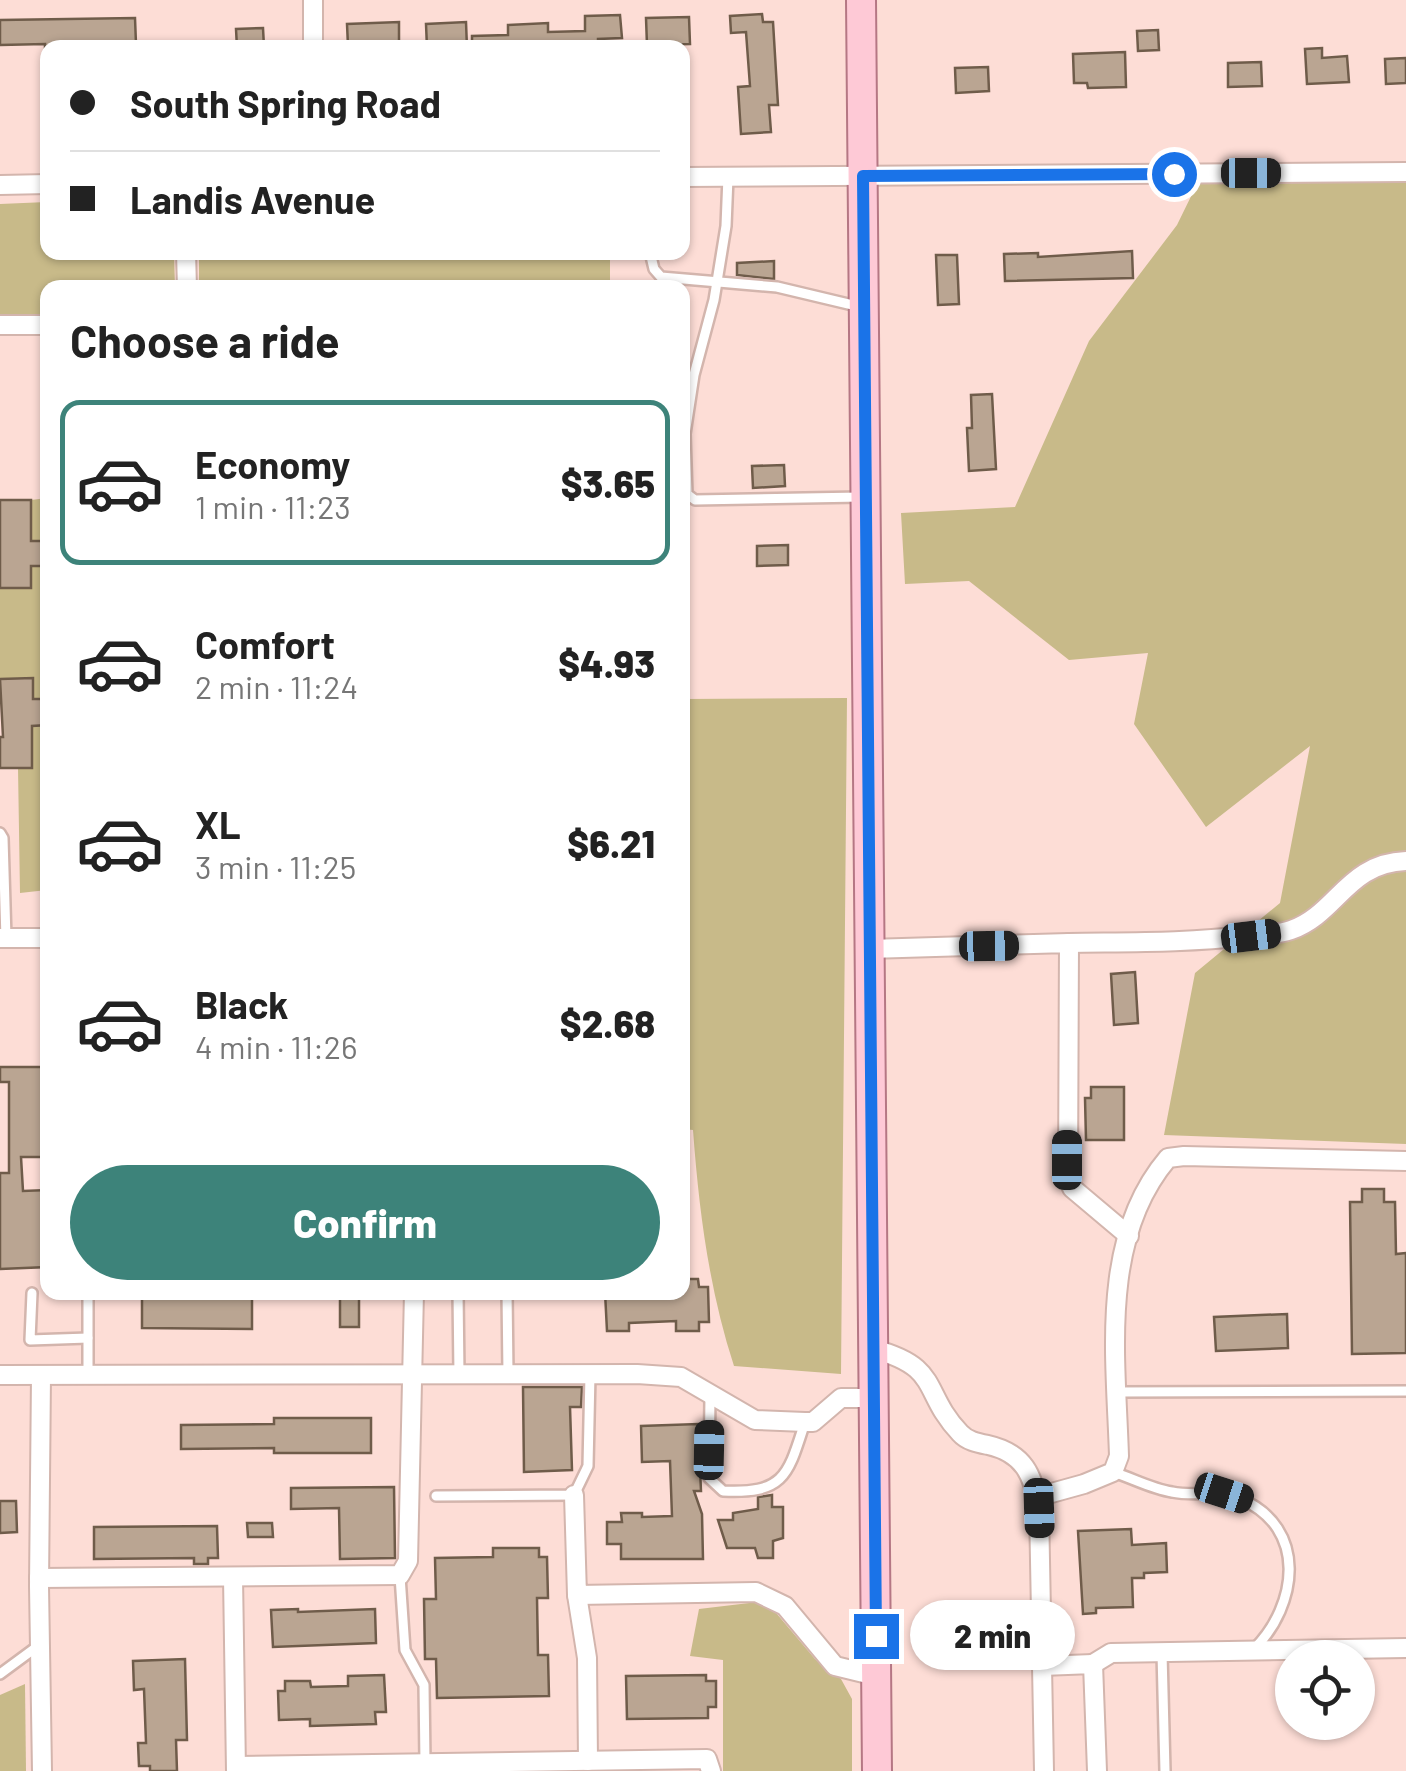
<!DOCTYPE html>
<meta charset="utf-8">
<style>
body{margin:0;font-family:Barlow,sans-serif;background:#f6f6f6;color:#222;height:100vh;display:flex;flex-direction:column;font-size:38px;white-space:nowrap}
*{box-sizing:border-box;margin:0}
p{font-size:32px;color:#767676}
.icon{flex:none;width:55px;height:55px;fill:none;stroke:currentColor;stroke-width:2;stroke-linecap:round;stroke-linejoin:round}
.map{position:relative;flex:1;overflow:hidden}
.side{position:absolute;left:40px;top:280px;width:650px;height:1020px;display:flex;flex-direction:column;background:#fff;border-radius:20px;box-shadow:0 2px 8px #0004}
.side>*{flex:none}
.guide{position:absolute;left:40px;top:40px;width:650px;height:220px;border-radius:20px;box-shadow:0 2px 8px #0004;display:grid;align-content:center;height:220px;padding:0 30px;background:#fff}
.controls{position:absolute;left:1275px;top:1640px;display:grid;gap:20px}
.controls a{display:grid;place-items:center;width:100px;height:100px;border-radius:50%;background:#fff;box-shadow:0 2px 8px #0004;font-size:50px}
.end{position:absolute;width:45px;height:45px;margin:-22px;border:12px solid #1a73e8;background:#fff;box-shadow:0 0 0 5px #fff}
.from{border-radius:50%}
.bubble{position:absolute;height:70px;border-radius:35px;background:#fff;box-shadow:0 2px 8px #0004;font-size:32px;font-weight:800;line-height:70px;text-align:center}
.car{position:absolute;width:30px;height:60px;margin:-30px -15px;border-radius:12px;box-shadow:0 0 8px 2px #0007;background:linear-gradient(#222 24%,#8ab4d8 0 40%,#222 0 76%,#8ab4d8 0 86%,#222 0)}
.guide b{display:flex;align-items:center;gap:35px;height:95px;font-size:38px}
.guide b+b{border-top:2px solid #e0e0e0}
.guide i{width:25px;height:25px;background:#222}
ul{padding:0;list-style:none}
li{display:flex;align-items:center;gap:30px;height:165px;margin:0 20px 15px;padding:0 10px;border:5px solid transparent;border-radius:20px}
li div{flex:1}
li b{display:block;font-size:38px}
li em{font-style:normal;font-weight:800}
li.active{border-color:#3d837a}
li>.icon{width:90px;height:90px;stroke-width:1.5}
h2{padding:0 30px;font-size:45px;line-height:120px}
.cta{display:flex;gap:20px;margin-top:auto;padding:20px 30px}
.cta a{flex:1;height:115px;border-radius:60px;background:#3d837a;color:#fff;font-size:40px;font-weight:800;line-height:115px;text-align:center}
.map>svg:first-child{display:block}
</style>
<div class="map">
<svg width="1406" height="1771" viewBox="0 0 1406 1771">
<rect width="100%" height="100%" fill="#fdddd6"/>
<g fill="#c8ba89">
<polygon points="1199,180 1406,182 1406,1144 1164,1135 1195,973 1280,903 1310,746 1206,827 1134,724 1148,653 1069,660 969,581 905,584 901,513 1015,507 1089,341 1177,225"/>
<polygon points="47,202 48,252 174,253 175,287 48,288 47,315 0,316 0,204"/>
<rect x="199" y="253" width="411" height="34"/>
<path d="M682,468L685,699L847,698L841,1374L734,1366C709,1289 699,1211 693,1130L683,1129Z"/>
<polygon points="47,498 47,541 31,541 31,500"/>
<polygon points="31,566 47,566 47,699 33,699 32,679 0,679 0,588 31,587"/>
<polygon points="47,725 47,890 20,893 18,768 32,767 32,726"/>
<polygon points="766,1601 815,1659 841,1679 852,1699 852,1771 723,1771 723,1660 690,1656 699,1609"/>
<polygon points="25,1684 26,1771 0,1771 0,1695"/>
</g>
<g fill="#baa592" stroke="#6f5c4a" stroke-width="2.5">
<polygon points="762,14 763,22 773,22 778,105 769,105 771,132 741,134 738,87 750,86 746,32 731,33 730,16"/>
<polygon points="620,15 622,38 598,39 598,48 472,48 472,36 508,35 508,25 548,23 548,32 585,31 585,16"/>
<polygon points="689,17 690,44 647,45 646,18"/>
<polygon points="135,18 136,44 74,48 45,48 45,44 0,45 0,20"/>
<polygon points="399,22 399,45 348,46 347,24"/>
<polygon points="466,22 467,48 427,48 426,24"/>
<polygon points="263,28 264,47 237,48 236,29"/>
<polygon points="1158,30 1159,50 1138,51 1137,31"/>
<polygon points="1322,48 1322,58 1347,56 1349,82 1307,84 1305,49"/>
<polygon points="1125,52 1126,87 1088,88 1087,83 1074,83 1073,54"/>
<polygon points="1406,58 1406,83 1386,84 1385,59"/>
<polygon points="1261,62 1262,86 1228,87 1228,63"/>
<polygon points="988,67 989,91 956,93 955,68"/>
<polygon points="1132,251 1133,278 1005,281 1004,254 1038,253 1038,257"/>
<polygon points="936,255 957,255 959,304 938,305"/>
<polygon points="774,261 774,279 737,275 737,263"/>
<polygon points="992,394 996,469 969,471 967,428 972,428 971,395"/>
<polygon points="784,465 785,486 753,488 752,466"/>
<polygon points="0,500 31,500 31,541 48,541 48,566 31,566 31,588 0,588"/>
<polygon points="788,545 788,565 757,566 757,546"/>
<polygon points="33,678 33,699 48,699 48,725 32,726 32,768 0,768 0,737 3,737 0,679"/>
<polygon points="1135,972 1138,1023 1114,1025 1111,974"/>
<polygon points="0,1067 48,1067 48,1157 21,1157 23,1191 48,1190 48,1267 0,1269 0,1173 9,1173 9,1082 0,1082"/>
<polygon points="1091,1087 1124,1087 1124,1140 1086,1140 1085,1098 1091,1098"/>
<polygon points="1362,1189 1384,1189 1384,1202 1395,1202 1396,1254 1406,1253 1406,1353 1352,1354 1350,1202 1362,1202"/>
<polygon points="682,1279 698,1279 699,1287 708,1287 709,1322 699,1322 699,1331 676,1331 676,1321 629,1323 629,1331 607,1331 605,1292 682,1292"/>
<polygon points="142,1292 252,1292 252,1329 142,1328"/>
<rect x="340" y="1292" width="19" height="35"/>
<polygon points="1287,1314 1288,1348 1216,1351 1214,1317"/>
<polygon points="523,1387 582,1387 581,1407 570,1407 572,1470 524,1472"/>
<polygon points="274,1418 371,1418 371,1453 274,1453 274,1448 181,1449 181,1425 274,1424"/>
<polygon points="698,1424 701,1491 694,1491 702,1514 703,1559 621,1559 621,1544 607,1544 607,1522 622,1522 621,1513 642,1513 642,1517 672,1516 670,1461 642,1462 641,1426"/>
<polygon points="394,1487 395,1558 340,1559 339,1508 291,1509 291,1488"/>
<polygon points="772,1495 772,1507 783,1507 783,1538 773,1541 773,1558 758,1558 755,1548 727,1548 718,1520 733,1520 733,1513 758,1509 758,1497"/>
<polygon points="0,1501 16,1501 17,1532 0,1533"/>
<polygon points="247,1523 272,1523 273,1537 248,1537"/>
<polygon points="217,1526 218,1558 208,1558 208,1564 194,1564 194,1558 94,1559 94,1527"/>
<polygon points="1131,1529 1132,1545 1166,1543 1167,1572 1144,1573 1144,1578 1132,1578 1133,1607 1096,1608 1096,1613 1083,1614 1078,1531"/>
<polygon points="493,1548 539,1548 539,1557 547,1557 548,1598 537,1598 538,1655 548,1655 549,1696 437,1698 436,1659 425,1659 424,1599 436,1599 435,1558 493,1557"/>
<polygon points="298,1609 298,1612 375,1609 376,1643 273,1647 271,1610"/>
<polygon points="185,1659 187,1740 176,1740 177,1771 150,1771 150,1766 139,1766 138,1743 146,1743 144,1689 134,1690 133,1661"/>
<polygon points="384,1675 386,1712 375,1712 376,1724 310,1726 310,1719 279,1720 278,1691 285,1691 285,1681 310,1681 311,1687 348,1686 348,1676"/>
<polygon points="706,1675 706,1681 716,1681 716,1707 708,1707 708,1718 627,1719 626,1676"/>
</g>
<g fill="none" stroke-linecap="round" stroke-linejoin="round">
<defs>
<g id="service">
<polyline points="728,177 726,226 714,300 694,375 685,434 687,494 695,500 861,497"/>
<polyline points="650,252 654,269 661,277 777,287 861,307"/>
<polyline points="0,833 3,838 6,939"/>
<polyline points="682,1164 682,1168"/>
<polyline points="88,1292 88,1374"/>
<polyline points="458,1292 459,1375"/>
<polyline points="507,1292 508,1374"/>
<polyline points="32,1293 30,1340 88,1338"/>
<polyline points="1117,1392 1406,1391"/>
<path d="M710,1396L709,1478L723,1491C785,1494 788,1475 805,1422"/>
<path d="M1113,1472C1132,1478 1152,1489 1172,1492C1195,1497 1218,1489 1241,1499C1308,1528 1298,1605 1254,1649"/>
<polyline points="436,1496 574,1495 588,1466 590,1374"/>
<polyline points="400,1576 405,1650 424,1685 425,1763"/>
<polyline points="1162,1653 1165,1771"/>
<polyline points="0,1674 38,1646"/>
</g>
<g id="minor">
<polyline points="313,0 313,48"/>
<polyline points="682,177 1406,172"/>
<polyline points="0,185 48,184"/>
<polyline points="186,252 187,288"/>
<polyline points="0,325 48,325"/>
<polyline points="0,938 48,938"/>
<path d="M1069,943C1127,942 1187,943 1245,936C1260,935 1277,935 1291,930C1337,914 1347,863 1406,861"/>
<polyline points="869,949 1069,943 1068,1178 1072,1188 1129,1236"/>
<path d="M873,1349C942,1367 921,1392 960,1433C967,1441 978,1443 988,1445C1024,1453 1033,1475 1039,1508L1044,1771"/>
<polyline points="0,1375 637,1374 681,1377 755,1420 805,1422 813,1422 841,1398 873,1398"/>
<polyline points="41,1375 39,1586 42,1771"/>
<polyline points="574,1495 577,1595 756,1592 785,1606 835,1666 876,1676"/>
<path d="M1037,1497L1084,1484L1113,1472L1119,1456C1116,1358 1099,1239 1168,1158L1184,1156L1406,1161"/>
<polyline points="233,1577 236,1771"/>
<polyline points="39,1578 400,1575 408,1561 414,1292"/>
<polyline points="577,1595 587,1658 588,1761"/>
<polyline points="1093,1664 1111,1653 1406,1648"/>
<polyline points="1042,1666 1093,1664 1097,1771"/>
<polyline points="236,1766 707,1759 711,1771"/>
</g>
<polyline id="primary" points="861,0 877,1771"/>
</defs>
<use href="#service" stroke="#d3b5ad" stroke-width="14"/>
<use href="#minor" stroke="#d3b5ad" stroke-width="22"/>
<use href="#primary" stroke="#b57784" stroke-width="32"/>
<use href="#service" stroke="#fff" stroke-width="9"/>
<use href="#minor" stroke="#fff" stroke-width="18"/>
<use href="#primary" stroke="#fec9d6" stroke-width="28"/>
</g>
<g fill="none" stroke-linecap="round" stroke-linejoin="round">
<polyline stroke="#1a73e8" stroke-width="12" points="876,1636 863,176 1174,174"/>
</g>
</svg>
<div class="controls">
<a><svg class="icon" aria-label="locate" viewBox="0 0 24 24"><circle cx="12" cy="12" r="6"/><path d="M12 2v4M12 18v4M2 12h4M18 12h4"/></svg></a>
</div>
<i class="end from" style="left:1174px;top:174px"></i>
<i class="end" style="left:876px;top:1636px"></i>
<div class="bubble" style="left:910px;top:1600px;width:165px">2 min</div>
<i class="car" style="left:1251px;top:173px;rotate:90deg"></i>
<i class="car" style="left:1251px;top:936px;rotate:83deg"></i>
<i class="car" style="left:989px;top:946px;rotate:89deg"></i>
<i class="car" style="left:1067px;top:1160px;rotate:0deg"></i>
<i class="car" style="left:709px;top:1450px;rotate:1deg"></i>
<i class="car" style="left:1224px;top:1493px;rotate:108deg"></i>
<i class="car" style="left:1039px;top:1508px;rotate:178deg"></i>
<div class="guide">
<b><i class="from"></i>South Spring Road</b>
<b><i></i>Landis Avenue</b>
</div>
<section class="side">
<h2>Choose a ride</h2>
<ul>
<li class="active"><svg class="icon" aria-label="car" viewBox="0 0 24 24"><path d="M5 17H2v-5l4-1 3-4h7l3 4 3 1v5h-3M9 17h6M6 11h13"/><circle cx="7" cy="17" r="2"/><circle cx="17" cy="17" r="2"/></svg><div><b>Economy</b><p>1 min · 11:23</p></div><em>$3.65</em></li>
<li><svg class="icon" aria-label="car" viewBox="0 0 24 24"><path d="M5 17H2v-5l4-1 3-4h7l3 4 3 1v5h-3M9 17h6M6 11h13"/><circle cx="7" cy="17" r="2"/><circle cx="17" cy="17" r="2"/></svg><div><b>Comfort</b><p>2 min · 11:24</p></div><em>$4.93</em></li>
<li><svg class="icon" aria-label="car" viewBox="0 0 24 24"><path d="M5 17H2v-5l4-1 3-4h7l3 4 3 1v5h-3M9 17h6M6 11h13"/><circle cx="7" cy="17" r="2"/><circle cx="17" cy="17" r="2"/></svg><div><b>XL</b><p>3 min · 11:25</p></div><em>$6.21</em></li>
<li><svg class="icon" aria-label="car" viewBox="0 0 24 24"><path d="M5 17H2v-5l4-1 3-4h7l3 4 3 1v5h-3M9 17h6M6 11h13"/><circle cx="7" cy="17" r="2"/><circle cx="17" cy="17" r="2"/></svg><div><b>Black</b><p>4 min · 11:26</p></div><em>$2.68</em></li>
</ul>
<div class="cta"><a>Confirm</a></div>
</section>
</div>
